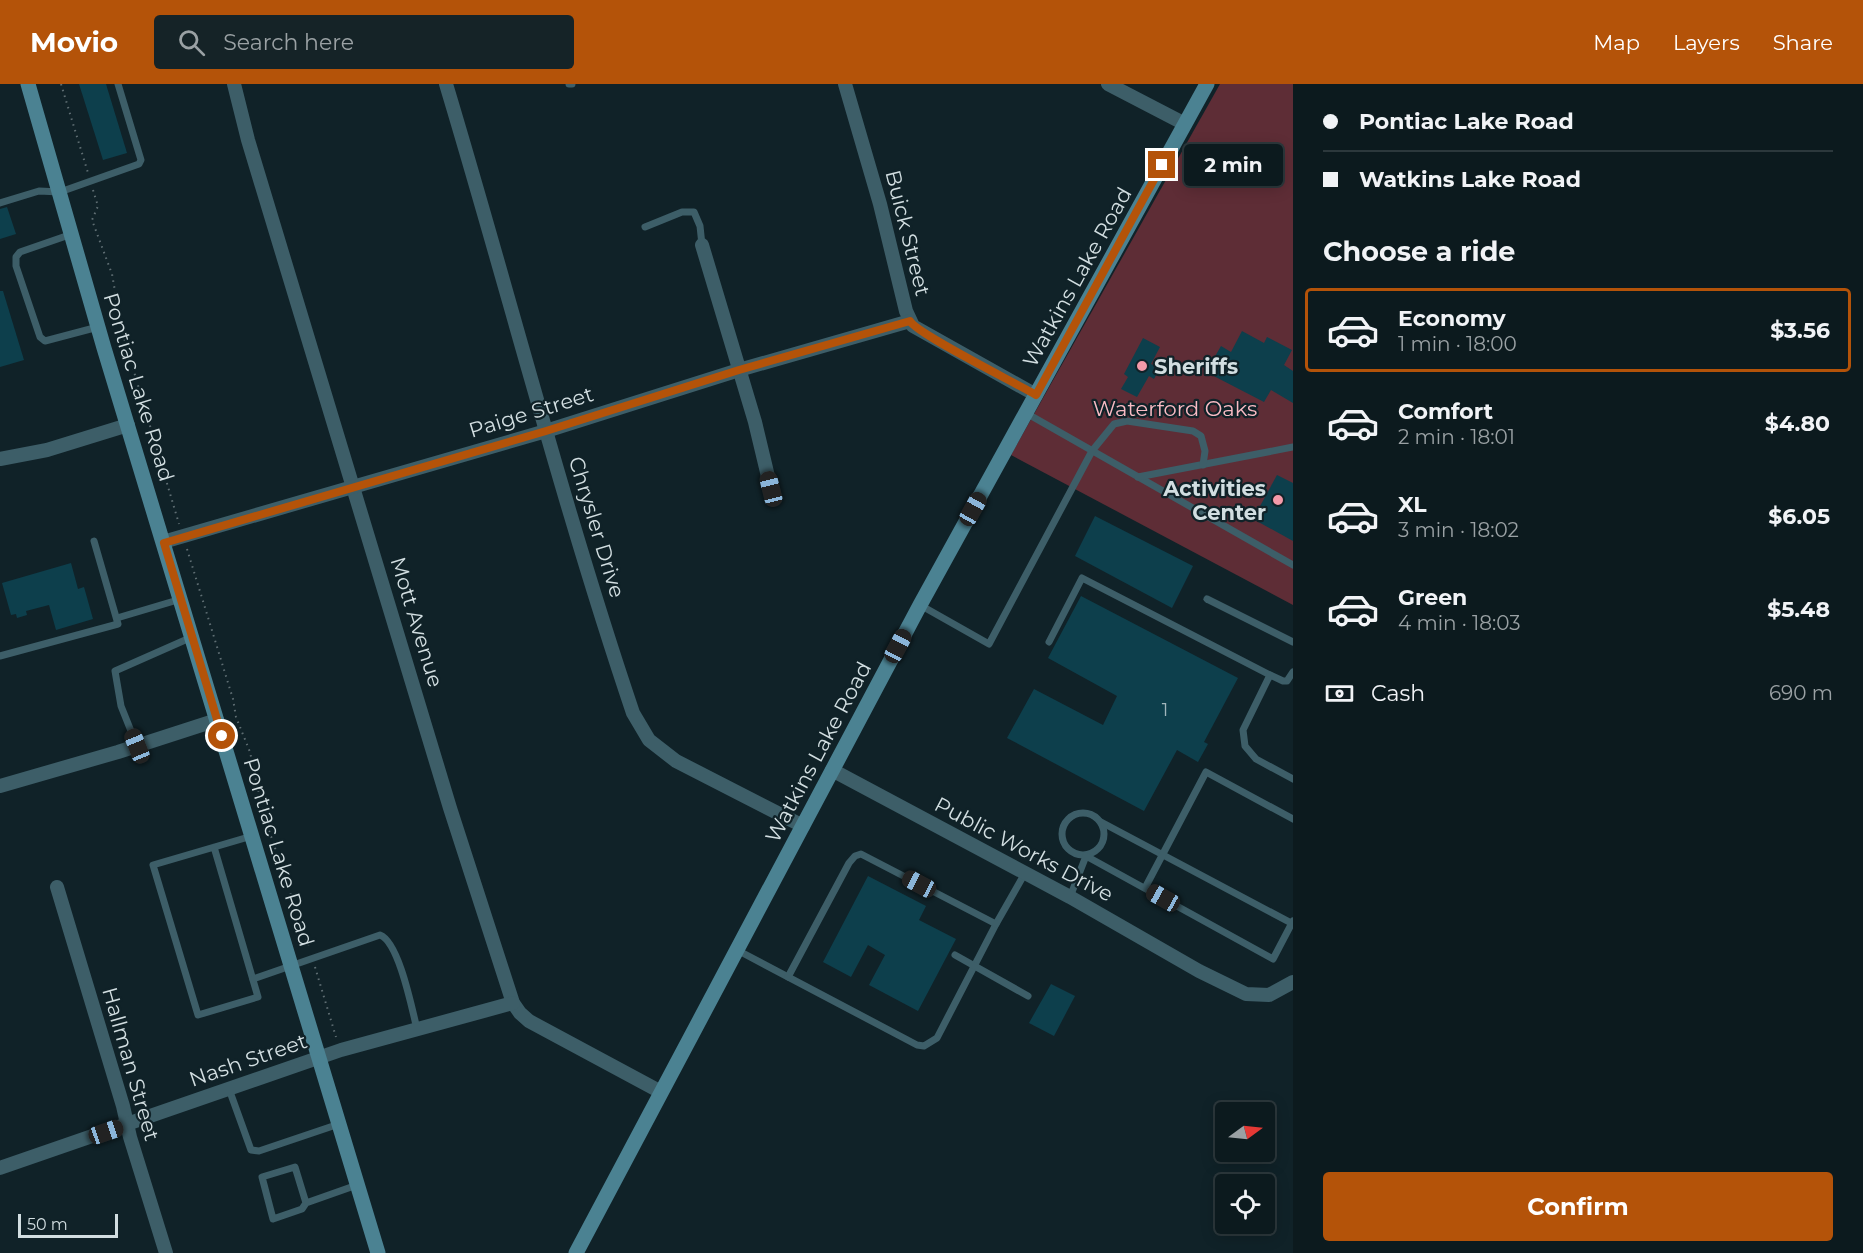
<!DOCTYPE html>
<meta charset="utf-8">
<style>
body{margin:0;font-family:Montserrat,sans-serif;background:#152327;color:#f1f3f6;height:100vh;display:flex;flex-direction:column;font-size:22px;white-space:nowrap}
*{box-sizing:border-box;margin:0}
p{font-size:20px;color:#9aa1a4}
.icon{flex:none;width:33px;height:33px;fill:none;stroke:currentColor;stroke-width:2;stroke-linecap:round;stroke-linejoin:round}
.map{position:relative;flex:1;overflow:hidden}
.side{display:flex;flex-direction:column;background:#0c1a1e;width:570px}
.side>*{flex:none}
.hud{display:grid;align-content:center;height:132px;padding:0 30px;background:#0c1a1e}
.needle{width:39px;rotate:75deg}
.controls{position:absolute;left:1215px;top:1018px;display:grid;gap:12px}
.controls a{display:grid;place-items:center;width:60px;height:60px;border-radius:6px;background:#0c1a1e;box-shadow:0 3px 15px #0003,0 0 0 2px #2c383c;font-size:30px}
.scale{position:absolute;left:18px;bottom:15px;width:100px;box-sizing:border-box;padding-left:6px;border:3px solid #d2dee1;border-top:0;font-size:16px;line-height:21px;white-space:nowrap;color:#d2dee1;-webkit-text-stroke:4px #102228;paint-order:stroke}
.end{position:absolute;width:27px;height:27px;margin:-14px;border:8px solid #b45309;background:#fff;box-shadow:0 0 0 3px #fff}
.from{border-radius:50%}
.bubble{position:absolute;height:42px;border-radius:6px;background:#0c1a1e;box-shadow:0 3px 15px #0003,0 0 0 2px #2c383c;font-size:20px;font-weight:700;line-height:42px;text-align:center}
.car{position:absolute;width:18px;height:36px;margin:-18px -9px;border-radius:8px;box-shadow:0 0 4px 2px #0007;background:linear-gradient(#222 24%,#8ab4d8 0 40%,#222 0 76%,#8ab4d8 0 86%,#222 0)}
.hud b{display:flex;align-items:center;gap:21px;height:57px;font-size:22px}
.hud b+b{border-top:2px solid #2c383c}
.hud i{width:15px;height:15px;background:#f1f3f6}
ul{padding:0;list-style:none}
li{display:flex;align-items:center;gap:18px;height:84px;margin:0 12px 9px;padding:0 18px;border:3px solid transparent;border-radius:6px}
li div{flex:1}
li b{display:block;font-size:22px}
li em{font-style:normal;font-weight:700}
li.current{border-color:#b45309}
li>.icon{width:54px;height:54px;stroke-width:1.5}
h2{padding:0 30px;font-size:27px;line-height:72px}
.pay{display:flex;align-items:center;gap:15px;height:66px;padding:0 30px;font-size:22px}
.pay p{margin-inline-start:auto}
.primary-button{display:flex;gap:12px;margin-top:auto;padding:12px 30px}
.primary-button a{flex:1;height:69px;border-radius:6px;background:#b45309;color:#fff;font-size:24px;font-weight:700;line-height:69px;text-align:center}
header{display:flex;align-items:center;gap:36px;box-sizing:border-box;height:84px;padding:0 30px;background:#b45309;color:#fff}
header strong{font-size:28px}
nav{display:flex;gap:33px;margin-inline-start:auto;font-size:21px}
.search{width:420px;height:54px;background:#152327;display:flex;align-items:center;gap:15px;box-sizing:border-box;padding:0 21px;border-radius:6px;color:#9aa1a4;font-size:22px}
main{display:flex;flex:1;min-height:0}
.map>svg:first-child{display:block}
</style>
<header>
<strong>Movio</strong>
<div class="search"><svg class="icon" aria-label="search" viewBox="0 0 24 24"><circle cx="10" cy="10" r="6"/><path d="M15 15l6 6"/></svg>Search here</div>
<nav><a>Map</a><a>Layers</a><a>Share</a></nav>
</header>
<main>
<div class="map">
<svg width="1293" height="1169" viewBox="0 0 1293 1169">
<rect width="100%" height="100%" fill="#102228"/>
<polygon fill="#5e2d36" points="1220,0 1293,0 1293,521 1011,371"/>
<g fill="#0d3f4c">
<polygon points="79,0 106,0 127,69 103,76"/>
<polygon points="7,123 16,150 0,155 0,125"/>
<polygon points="0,207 3,207 24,276 0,283"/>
<polygon points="1242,247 1264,259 1267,253 1292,266 1284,281 1293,287 1293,319 1271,306 1264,318 1206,288 1221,262 1231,268"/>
<polygon points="1143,254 1160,263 1151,280 1160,284 1154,295 1149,292 1137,313 1121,305 1128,293 1124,290"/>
<polygon points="1277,391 1293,399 1293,457 1253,435"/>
<polygon points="1095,432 1193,482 1172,524 1075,472"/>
<polygon points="71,479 78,505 84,503 93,535 56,546 49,521 26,527 27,531 17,534 16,530 11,531 2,499"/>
<polygon points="1081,512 1238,594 1204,658 1208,660 1198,678 1177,666 1144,727 1007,654 1034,605 1103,641 1117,612 1048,574"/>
<polygon points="868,792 926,822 919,836 956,855 918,927 869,901 885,871 868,861 851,893 823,878"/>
<polygon points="1051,900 1075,912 1054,952 1029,939"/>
</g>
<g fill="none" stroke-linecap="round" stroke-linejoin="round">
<g stroke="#5f6e73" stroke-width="2" stroke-dasharray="1.5 4.5" stroke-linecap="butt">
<polyline points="61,0 88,89"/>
<polyline points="93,106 98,122 92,136 112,190 122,247 179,440"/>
<polyline points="187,465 233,615 236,633 250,668 263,729 310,866"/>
<polyline points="315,883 336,953"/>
</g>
<g stroke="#3d5e68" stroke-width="7">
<polyline points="569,0 572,0"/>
<polyline points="0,119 39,107 60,108 139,80 141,76 118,0"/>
<polyline points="645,143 682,128 694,128 700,142 702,161"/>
<polyline points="72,150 20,168 16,173 16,182 40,253 45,257 98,243"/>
<polyline points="1026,329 1293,481"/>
<polyline points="1138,393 1293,363"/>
<polyline points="1207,515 1293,558"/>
<polyline points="920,521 989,560 1092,367 1114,340 1127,337 1193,347 1201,352 1205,367 1203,381"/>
<polyline points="117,534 181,515"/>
<polyline points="1049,558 1082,494 1270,591"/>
<polyline points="0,572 118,540 94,457"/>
<polyline points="1293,588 1287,597 1283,597 1270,591 1243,646 1245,662 1256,675 1293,695"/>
<polyline points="137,662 121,622 115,587 192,553"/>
<circle cx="1083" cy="750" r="21"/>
<polyline points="1101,738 1293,840"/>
<polyline points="214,763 258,913 198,931 153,781 252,752"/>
<polyline points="1145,804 1206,688 1293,735"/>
<polyline points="1070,813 1086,772 1273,875 1293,837"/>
<polyline points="737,866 917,961 924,962 937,954 996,840 1025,789"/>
<polyline points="955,871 1028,912"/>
<polyline points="788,893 849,779 855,772 861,770 996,840"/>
<path d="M253,895L380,851C399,858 412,925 417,945"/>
<polyline points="229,1005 251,1066 259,1067 339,1040"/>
<polyline points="306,1119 295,1083 262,1093 273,1135 302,1125 306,1119 357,1101"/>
</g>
<g stroke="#3d5e68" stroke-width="14">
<polyline points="234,0 248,56 450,724 513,919 520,929 529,937 661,1008"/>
<path d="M446,0C509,209 563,422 633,629L649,656L676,677L803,742"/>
<polyline points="845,0 880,120 906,227 913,242 1036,311"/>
<polyline points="1108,0 1185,40"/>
<polyline points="702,161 755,338 771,405"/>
<polyline points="0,375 47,366 128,341"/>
<polyline points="163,458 546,347 739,286 910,237"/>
<polyline points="832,686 1070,813 1199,887 1246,910 1269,911 1293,898"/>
<polyline points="0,702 118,668 217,636"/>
<polyline points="57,803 123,1022 130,1053 166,1169"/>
<polyline points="0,1084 341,966 513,919"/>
</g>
<g stroke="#4b8292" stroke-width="15">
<polyline points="28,0 104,264 378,1169"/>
<polyline points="576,1169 920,521 1207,0"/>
</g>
</g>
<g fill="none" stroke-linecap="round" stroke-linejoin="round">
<path stroke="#b45309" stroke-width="8" d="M222,652L164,459L546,347L739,286L910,237C917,250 1016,299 1036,311L1162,81"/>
</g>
<g fill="#f39aa9" stroke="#102228" stroke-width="2">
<circle cx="1142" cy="282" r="6"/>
<circle cx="1278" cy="416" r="6"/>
</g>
<g text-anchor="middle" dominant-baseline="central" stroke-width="4.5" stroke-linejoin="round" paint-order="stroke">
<g font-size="18" fill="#a1b6bc">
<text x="1165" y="626">1</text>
</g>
<g font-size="21" fill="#d2dee1" stroke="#102228">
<text transform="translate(908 149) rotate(76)">Buick Street</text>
<text transform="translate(1077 193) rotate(-61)">Watkins Lake Road</text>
<text transform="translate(139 303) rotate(73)">Pontiac Lake Road</text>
<text transform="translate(531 328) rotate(-17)">Paige Street</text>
<text transform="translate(597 443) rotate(73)">Chrysler Drive</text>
<text transform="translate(417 538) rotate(73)">Mott Avenue</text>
<text transform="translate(818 668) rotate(-62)">Watkins Lake Road</text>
<text transform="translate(1024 765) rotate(28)">Public Works Drive</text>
<text transform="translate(279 768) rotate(73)">Pontiac Lake Road</text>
<text transform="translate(248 976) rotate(-19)">Nash Street</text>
<text transform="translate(131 980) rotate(74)">Hallman Street</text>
</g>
<g font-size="21" font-weight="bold" fill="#d2dee1" stroke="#102228" text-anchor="start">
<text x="1154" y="282">Sheriffs</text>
<text x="1266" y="404" text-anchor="end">Activities<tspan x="1266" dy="24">Center</tspan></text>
</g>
<g font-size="21" fill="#fabbc4" stroke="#102228">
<text x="1175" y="324">Waterford Oaks</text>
</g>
</g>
</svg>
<div class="controls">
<a><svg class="needle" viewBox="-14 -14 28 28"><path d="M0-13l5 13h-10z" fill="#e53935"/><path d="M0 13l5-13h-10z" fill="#9aa1a4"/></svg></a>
<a><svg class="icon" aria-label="locate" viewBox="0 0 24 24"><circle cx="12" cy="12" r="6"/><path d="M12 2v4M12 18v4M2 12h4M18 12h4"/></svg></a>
</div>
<div class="scale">50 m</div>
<i class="end from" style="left:222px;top:652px"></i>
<i class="end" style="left:1162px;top:81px"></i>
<div class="bubble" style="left:1184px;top:60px;width:99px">2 min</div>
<i class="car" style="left:771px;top:405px;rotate:346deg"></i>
<i class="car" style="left:973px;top:425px;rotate:29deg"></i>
<i class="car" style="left:898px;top:562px;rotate:28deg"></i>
<i class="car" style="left:137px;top:662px;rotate:338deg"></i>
<i class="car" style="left:919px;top:800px;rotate:298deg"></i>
<i class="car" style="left:1163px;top:814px;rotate:299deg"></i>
<i class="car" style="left:106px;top:1048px;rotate:71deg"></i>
</div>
<section class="side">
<div class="hud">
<b><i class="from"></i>Pontiac Lake Road</b>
<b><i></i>Watkins Lake Road</b>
</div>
<h2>Choose a ride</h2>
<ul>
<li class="current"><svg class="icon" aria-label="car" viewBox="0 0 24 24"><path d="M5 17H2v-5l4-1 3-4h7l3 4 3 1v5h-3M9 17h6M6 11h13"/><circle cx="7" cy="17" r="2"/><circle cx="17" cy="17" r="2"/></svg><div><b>Economy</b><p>1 min · 18:00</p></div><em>$3.56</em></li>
<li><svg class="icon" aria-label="car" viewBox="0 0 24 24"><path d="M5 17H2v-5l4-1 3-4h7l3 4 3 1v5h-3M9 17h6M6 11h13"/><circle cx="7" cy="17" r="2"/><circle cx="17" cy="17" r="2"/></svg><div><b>Comfort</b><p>2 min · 18:01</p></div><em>$4.80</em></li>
<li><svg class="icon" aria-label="car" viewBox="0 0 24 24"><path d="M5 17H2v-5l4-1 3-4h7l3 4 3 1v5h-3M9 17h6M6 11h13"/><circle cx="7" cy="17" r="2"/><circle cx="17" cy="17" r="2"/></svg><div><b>XL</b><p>3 min · 18:02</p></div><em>$6.05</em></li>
<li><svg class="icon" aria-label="car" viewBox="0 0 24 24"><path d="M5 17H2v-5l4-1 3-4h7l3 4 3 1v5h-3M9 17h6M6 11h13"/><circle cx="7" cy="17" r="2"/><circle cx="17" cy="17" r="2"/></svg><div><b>Green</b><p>4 min · 18:03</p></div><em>$5.48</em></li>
</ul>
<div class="pay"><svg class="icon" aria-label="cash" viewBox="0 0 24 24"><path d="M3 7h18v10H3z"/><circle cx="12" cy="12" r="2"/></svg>Cash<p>690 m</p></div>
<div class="primary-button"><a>Confirm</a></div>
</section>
</main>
